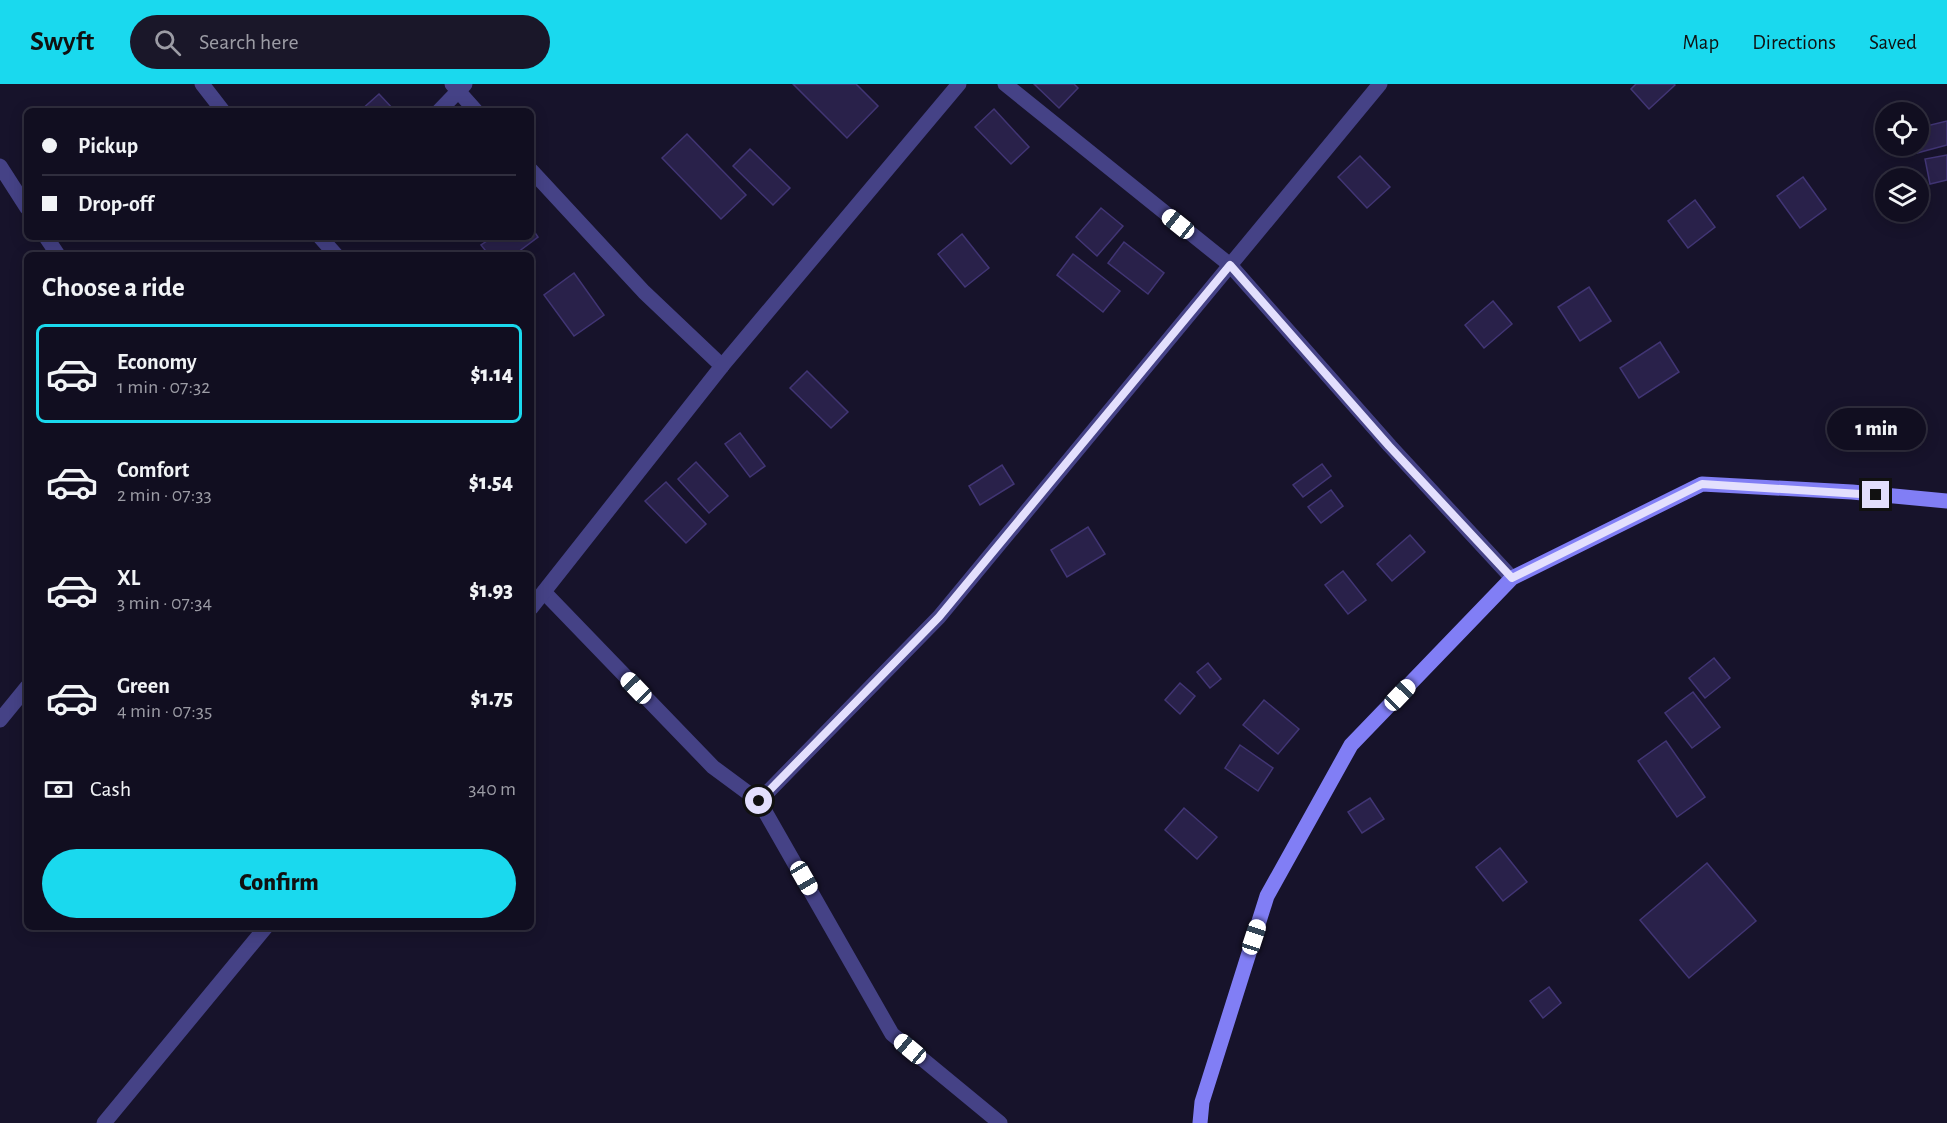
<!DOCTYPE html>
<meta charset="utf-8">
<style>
body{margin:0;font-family:"Alegreya Sans",sans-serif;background:#1a1729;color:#f1f3f6;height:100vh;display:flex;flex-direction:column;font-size:22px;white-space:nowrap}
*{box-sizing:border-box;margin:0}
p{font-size:20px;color:#9c9ca5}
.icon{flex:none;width:33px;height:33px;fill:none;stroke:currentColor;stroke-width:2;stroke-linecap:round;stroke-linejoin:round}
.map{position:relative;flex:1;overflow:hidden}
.side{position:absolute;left:24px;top:168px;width:510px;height:678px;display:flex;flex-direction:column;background:#110e20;border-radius:9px;box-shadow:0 3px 15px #0003,0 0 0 2px #302e3e}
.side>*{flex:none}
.hud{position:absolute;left:24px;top:24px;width:510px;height:132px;border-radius:9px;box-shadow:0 3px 15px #0003,0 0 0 2px #302e3e;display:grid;align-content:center;height:132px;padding:0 18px;background:#110e20}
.controls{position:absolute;left:1875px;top:18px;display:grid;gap:12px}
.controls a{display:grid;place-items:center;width:54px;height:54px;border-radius:50%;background:#110e20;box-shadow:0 3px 15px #0003,0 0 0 2px #302e3e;font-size:30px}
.end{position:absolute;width:27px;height:27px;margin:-14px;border:8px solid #e3dffd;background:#111;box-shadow:0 0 0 3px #111}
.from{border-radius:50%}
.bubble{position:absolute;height:42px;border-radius:21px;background:#110e20;box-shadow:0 3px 15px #0003,0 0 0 2px #302e3e;font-size:20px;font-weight:800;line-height:42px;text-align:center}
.car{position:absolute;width:18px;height:36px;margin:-18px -9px;border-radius:8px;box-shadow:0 0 4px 2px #0007;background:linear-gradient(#fff 24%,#345 0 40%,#fff 0 76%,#345 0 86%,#fff 0)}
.hud b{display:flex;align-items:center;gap:21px;height:57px;font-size:22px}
.hud b+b{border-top:2px solid #302e3e}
.hud i{width:15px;height:15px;background:#f1f3f6}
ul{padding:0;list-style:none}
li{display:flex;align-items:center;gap:18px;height:99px;margin:0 12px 9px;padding:0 6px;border:3px solid transparent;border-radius:9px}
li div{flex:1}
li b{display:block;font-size:22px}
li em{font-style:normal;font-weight:800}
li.active{border-color:#1ad9ee}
li>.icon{width:54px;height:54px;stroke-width:1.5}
h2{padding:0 18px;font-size:27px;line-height:72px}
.pay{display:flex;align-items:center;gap:15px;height:66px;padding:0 18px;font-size:22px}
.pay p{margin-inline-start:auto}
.button{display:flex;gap:12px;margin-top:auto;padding:12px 18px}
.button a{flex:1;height:69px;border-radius:36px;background:#1ad9ee;color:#111;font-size:24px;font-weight:800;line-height:69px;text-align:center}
header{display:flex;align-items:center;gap:36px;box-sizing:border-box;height:84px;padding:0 30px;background:#1ad9ee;color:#111}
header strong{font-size:28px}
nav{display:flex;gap:33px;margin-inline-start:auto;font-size:21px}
.search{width:420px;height:54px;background:#1a1729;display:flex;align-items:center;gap:15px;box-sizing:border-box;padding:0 21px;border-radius:33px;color:#9c9ca5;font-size:22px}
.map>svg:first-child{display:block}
</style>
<header>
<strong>Swyft</strong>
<div class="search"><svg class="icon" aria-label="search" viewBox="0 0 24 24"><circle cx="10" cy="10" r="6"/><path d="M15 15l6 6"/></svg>Search here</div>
<nav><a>Map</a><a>Directions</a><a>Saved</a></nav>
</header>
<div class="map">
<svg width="1947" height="1039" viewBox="0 0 1947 1039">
<rect width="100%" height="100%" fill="#17132b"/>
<g fill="#29214a" stroke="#413574" stroke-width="1.5">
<polygon points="793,0 856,0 878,22 847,54"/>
<polygon points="1034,0 1074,0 1078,4 1059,24"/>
<polygon points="1636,0 1674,0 1675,1 1649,25 1631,5"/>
<polygon points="379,10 395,27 360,27"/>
<polygon points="994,25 1029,63 1011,80 975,43"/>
<polygon points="1947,37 1947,61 1917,69 1915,62 1918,62 1918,44"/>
<polygon points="687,50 746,111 721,135 662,74"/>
<polygon points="750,65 790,104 773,121 733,82"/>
<polygon points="1947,71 1947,96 1930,100 1925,75"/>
<polygon points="1360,72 1390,103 1367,124 1338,93"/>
<polygon points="1803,93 1826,125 1800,144 1777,112"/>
<polygon points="1695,116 1715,143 1688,164 1668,137"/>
<polygon points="1101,124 1123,142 1097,172 1076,153"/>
<polygon points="531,143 538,153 514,171 489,171 481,161 493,153 531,153"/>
<polygon points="962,150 989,184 965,203 938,170"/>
<polygon points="1124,158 1164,189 1148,210 1108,179"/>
<polygon points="1073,170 1120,207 1103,228 1057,191"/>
<polygon points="574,189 604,231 574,252 544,211"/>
<polygon points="1589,203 1611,237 1580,257 1558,223"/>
<polygon points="1493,217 1512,240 1484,264 1465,241"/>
<polygon points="1660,258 1679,288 1639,314 1620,284"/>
<polygon points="807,287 848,328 831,344 790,304"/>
<polygon points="740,349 765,382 750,393 725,360"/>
<polygon points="696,378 728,412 709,429 678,395"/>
<polygon points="1322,380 1331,392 1303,413 1293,401"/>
<polygon points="1002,381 1014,400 980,421 969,402"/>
<polygon points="666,398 706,440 686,459 645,417"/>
<polygon points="1331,406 1343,422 1321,439 1308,423"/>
<polygon points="1088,443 1105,470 1067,493 1051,466"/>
<polygon points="1410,451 1425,468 1392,497 1377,480"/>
<polygon points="1343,487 1366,516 1348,530 1325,501"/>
<polygon points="1714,574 1730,594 1705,614 1689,594"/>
<polygon points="1208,579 1221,595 1210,604 1197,588"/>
<polygon points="1180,599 1195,612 1180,630 1165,616"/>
<polygon points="1693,608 1720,643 1692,664 1665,629"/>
<polygon points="1264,616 1299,645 1278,670 1243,641"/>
<polygon points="1666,657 1705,713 1677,733 1638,677"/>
<polygon points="1240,661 1273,684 1258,707 1225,684"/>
<polygon points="1370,714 1384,735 1362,749 1348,728"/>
<polygon points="1184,724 1217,753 1197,775 1165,746"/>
<polygon points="1500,764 1527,798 1503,817 1476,783"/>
<polygon points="1707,779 1756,837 1689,894 1640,836"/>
<polygon points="1549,903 1561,919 1543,934 1530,917"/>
</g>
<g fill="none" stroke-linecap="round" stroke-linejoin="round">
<g stroke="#454286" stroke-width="15">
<polyline points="202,0 223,27"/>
<polyline points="452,0 476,27"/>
<polyline points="1005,0 1230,181 1390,362 1512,494"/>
<polyline points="439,27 465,0"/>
<polyline points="0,82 27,124"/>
<polyline points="531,86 644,208 722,282"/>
<polyline points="46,153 58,171"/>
<polyline points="320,153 336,171"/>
<polyline points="544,508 713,683 759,717 892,950 1000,1039"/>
<polyline points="531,524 722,282 959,0"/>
<polyline points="0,636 27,603"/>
<polyline points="759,717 939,533 1380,0"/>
<polyline points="104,1039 266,843"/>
</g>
<polyline stroke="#817ef5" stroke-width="15" points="1200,1039 1202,1018 1267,812 1351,661 1512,494 1702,400 1852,408 1947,417"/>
</g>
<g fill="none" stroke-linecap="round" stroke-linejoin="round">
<polyline stroke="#e3dffd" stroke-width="8" points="759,717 939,533 1230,181 1389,362 1512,494 1702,400 1876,411"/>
</g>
</svg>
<div class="controls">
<a><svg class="icon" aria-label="locate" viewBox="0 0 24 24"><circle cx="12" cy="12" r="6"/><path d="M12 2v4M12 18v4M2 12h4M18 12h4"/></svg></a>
<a><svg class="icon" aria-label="layers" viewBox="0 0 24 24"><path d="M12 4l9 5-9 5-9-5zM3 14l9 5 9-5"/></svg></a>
</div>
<i class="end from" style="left:759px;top:717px"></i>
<i class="end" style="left:1876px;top:411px"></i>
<div class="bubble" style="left:1827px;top:324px;width:99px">1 min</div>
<i class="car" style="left:1178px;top:140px;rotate:309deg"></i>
<i class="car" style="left:636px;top:604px;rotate:316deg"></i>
<i class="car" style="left:1400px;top:611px;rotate:44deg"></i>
<i class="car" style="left:804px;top:794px;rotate:150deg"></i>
<i class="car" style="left:1254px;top:853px;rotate:18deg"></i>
<i class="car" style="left:910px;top:965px;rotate:310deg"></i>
<div class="hud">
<b><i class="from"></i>Pickup</b>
<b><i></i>Drop-off</b>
</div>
<section class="side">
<h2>Choose a ride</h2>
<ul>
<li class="active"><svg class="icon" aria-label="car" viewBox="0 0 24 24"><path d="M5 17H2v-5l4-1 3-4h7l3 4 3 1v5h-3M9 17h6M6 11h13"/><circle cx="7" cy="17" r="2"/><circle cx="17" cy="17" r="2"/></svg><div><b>Economy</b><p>1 min · 07:32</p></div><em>$1.14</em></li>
<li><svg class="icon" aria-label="car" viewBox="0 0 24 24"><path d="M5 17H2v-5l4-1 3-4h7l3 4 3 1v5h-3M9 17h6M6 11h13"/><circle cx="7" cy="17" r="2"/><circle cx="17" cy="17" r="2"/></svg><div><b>Comfort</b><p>2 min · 07:33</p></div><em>$1.54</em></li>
<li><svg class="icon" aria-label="car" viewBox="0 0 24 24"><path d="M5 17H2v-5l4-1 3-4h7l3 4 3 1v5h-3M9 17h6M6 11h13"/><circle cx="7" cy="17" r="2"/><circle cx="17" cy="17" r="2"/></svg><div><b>XL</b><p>3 min · 07:34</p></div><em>$1.93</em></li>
<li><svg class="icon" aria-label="car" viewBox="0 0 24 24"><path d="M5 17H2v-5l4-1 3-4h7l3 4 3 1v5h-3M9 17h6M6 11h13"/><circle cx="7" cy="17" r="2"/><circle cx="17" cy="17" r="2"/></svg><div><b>Green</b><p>4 min · 07:35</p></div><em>$1.75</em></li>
</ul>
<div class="pay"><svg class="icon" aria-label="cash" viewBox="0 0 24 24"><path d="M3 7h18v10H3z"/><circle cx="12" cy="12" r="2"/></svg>Cash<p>340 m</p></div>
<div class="button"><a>Confirm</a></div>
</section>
</div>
